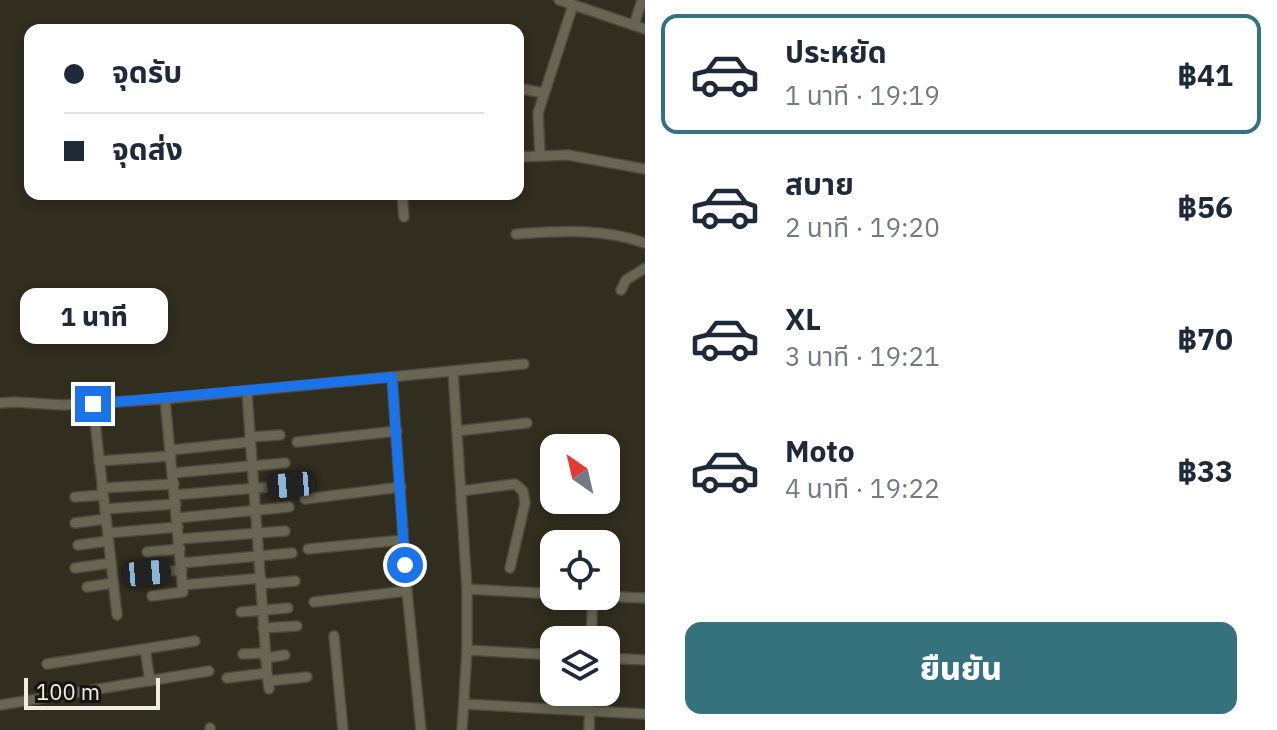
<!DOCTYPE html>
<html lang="th">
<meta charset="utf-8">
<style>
body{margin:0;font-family:"IBM Plex Sans","Noto Sans Thai",sans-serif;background:#f2f2f3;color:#1f2937;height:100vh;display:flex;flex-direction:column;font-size:30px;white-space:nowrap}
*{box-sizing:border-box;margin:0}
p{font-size:26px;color:#747a83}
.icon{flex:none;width:44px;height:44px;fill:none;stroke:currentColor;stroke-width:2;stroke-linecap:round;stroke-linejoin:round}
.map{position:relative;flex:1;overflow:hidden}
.sheet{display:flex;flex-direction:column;background:#fff;width:632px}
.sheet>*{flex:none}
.banner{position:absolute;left:24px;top:24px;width:500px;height:176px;border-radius:16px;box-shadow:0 4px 12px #0003;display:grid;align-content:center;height:176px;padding:0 40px;background:#fff}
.needle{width:52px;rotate:326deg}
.buttons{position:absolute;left:540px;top:434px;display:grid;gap:16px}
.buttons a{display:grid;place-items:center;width:80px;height:80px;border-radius:16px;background:#fff;box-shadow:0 4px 12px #0003;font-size:40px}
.scale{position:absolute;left:24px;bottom:20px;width:136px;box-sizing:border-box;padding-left:8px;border:4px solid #f0eee4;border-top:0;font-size:22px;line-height:28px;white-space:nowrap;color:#f0eee4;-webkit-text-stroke:6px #17150f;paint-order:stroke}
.end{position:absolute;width:36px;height:36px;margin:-18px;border:10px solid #1a73e8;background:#fff;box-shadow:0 0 0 4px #fff}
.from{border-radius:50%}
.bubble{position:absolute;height:56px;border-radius:16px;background:#fff;box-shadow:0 4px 12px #0003;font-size:26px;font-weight:800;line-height:56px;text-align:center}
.car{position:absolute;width:24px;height:48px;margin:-24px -12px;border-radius:10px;box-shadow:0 0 6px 2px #0007;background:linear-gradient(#222 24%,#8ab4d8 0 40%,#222 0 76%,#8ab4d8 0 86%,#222 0)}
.banner b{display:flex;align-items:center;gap:28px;height:76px;font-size:30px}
.banner b+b{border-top:2px solid #e0e1e3}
.banner i{width:20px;height:20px;background:#1f2937}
ul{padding:14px 0 0;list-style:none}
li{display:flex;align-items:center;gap:24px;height:120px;margin:0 16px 12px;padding:0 24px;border:4px solid transparent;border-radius:16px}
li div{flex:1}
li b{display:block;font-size:30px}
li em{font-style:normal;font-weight:800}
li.current{border-color:#36727e}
li>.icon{width:72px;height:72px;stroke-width:1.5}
.action{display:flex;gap:16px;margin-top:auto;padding:16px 40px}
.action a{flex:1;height:92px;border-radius:16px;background:#36727e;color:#fff;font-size:32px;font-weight:800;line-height:92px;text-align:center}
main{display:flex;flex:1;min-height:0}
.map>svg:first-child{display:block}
</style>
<main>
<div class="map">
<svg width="645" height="730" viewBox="0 0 645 730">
<rect width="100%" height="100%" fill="#312d1f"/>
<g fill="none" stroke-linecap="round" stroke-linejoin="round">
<defs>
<g id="minor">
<polyline points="559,0 645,29"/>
<polyline points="634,25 642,0"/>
<polyline points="518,88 543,93"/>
<polyline points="540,155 538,113 573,5"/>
<polyline points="518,157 568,155 645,169"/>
<polyline points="402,194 404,217"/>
<path d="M516,234C561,231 602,228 645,243"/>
<polyline points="621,290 626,280 645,268"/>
<polyline points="453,371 467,589 467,650 462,730"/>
<polyline points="392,377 407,591 421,730"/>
<polyline points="247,392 267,673"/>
<polyline points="0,403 15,402 63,405 165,399 524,364"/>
<polyline points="93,404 117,615"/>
<polyline points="457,431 527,423"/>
<polyline points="250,437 280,435"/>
<polyline points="297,442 397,431"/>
<polyline points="171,450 249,442"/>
<polyline points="99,461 171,456"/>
<polyline points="173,473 285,463"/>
<polyline points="102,488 174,484"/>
<polyline points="461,491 515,484 523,491 525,503 510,568"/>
<polyline points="175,495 291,485"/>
<polyline points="75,497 103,495"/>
<polyline points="305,499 401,487"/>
<polyline points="105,509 176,504"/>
<polyline points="177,518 289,507"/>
<polyline points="75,523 106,519"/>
<polyline points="108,533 178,527"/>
<polyline points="179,539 285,531"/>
<polyline points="78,545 108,541"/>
<polyline points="308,549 403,540"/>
<polyline points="147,552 180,549"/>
<polyline points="181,563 292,553"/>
<polyline points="75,568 111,563"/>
<polyline points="147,573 182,570"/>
<polyline points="261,584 295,581"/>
<polyline points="183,585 261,578"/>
<polyline points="87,587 113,583"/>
<polyline points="467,589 554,594"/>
<polyline points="152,596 183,592 165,399"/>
<polyline points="596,596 645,598"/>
<polyline points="314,602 407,591"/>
<polyline points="241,612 288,608"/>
<polyline points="263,628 297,626"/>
<polyline points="334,636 343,730"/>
<polyline points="591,640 593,596"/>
<polyline points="145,649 150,681"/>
<polyline points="467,650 554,655"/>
<polyline points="243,654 265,653"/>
<polyline points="265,658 285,655"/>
<polyline points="606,658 645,660"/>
<polyline points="47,664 195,641"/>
<polyline points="227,678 267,673 269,689"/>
<polyline points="268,681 307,677"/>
<polyline points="464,704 645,714"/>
<polyline points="0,705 209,671"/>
<polyline points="210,728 210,730"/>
<polyline points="589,730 590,692"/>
</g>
</defs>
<use href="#minor" stroke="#4d493d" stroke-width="12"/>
<use href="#minor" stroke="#696555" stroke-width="9"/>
</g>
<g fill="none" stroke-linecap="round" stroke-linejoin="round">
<polyline stroke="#1a73e8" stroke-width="10" points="93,404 392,377 405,565"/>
</g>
</svg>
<div class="buttons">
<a><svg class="needle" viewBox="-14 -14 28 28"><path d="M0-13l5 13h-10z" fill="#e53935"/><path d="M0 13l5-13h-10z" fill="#747a83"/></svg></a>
<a><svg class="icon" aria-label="locate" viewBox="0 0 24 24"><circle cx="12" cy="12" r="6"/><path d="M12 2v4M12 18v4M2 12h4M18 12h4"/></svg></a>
<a><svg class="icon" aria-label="layers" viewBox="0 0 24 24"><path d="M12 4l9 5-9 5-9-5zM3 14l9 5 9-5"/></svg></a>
</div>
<div class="scale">100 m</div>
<i class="end from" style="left:405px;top:565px"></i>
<i class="end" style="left:93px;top:404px"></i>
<div class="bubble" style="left:20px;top:288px;width:148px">1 นาที</div>
<i class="car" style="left:291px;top:485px;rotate:265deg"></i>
<i class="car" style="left:147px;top:573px;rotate:85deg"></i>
<div class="banner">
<b><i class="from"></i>จุดรับ</b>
<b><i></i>จุดส่ง</b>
</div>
</div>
<section class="sheet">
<ul>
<li class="current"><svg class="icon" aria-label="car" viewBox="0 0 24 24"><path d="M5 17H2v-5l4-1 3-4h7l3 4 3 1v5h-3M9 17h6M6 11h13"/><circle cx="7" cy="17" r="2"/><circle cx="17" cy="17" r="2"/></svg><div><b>ประหยัด</b><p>1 นาที · 19:19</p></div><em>฿41</em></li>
<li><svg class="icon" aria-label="car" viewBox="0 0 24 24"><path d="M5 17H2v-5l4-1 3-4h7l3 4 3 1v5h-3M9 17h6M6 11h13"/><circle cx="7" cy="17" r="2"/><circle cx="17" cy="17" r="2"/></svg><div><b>สบาย</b><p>2 นาที · 19:20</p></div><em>฿56</em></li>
<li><svg class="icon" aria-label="car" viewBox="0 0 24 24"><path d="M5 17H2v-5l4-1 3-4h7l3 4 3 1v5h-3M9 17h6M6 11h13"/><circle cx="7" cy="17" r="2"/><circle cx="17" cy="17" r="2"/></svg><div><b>XL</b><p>3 นาที · 19:21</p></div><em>฿70</em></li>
<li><svg class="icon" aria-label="car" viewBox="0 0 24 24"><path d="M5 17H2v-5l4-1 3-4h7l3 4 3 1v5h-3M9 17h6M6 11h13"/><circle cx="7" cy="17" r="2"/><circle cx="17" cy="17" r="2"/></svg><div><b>Moto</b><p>4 นาที · 19:22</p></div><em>฿33</em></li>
</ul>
<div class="action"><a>ยืนยัน</a></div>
</section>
</main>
